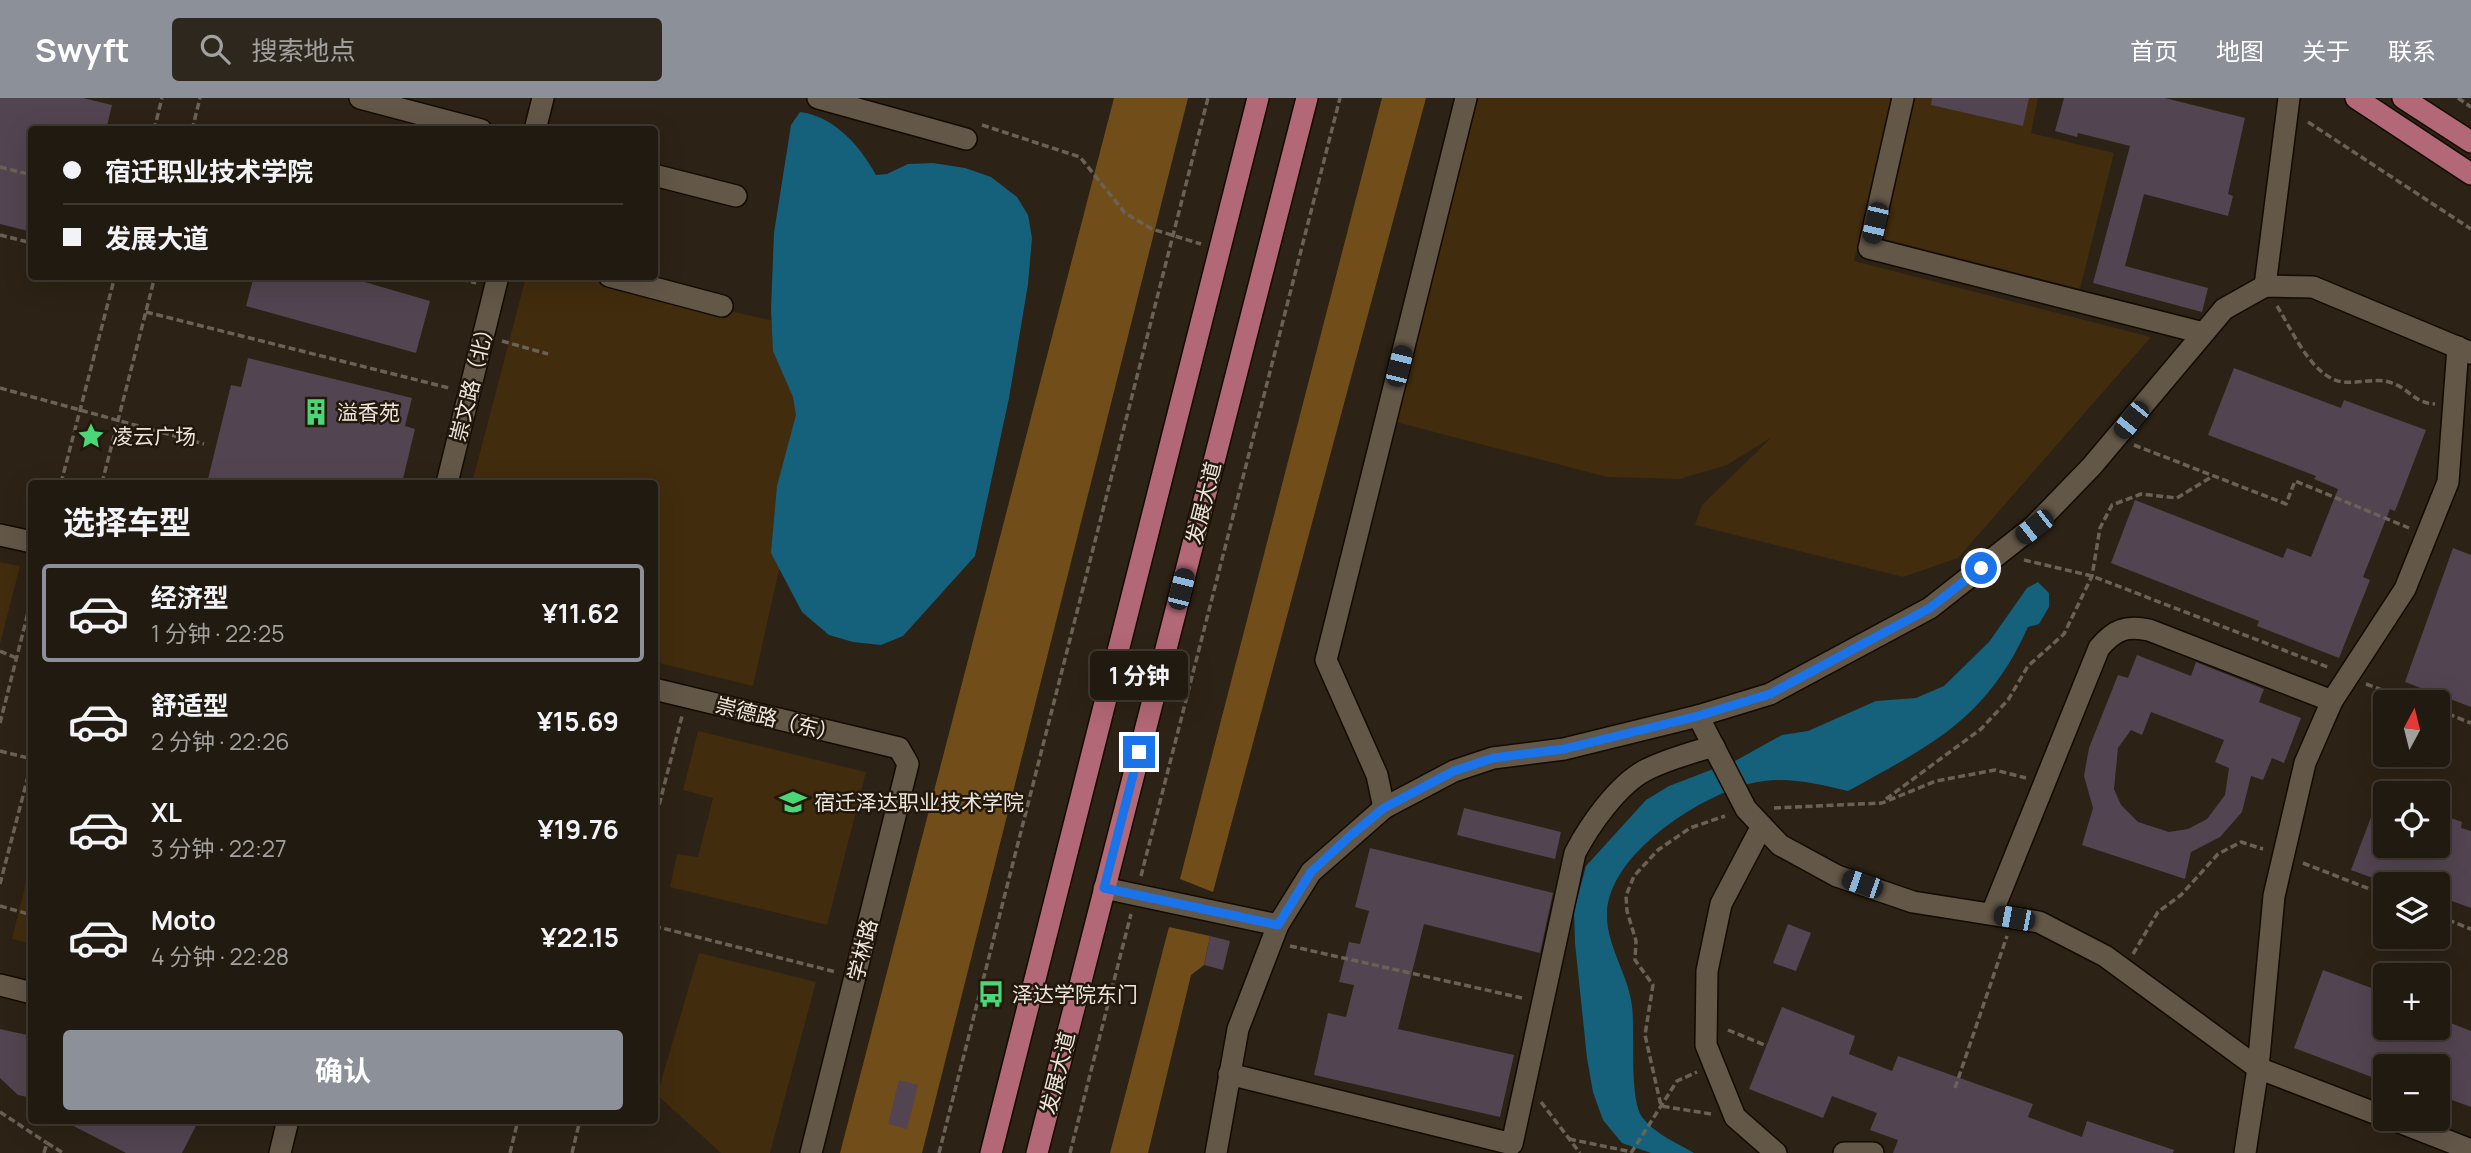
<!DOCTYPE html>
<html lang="zh">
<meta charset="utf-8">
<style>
body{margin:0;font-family:Manrope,"Noto Sans SC",sans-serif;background:#2d271e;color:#f1f3f6;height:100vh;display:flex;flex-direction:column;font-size:26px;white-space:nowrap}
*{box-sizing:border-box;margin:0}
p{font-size:23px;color:#a2a19f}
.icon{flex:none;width:38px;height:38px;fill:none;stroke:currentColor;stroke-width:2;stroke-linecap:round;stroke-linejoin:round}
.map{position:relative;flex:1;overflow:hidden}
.details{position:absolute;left:28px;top:382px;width:630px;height:644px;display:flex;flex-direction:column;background:#211a10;border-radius:7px;box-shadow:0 7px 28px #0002,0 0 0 2px #3e3830}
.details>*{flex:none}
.top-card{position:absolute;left:28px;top:28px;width:630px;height:154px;border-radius:7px;box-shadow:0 7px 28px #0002,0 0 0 2px #3e3830;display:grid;align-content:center;height:154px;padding:0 35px;background:#211a10}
.needle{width:46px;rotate:7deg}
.buttons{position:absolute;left:2373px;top:592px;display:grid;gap:14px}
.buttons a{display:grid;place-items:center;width:77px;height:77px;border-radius:7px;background:#211a10;box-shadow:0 7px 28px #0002,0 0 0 2px #3e3830;font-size:35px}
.end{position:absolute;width:32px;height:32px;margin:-16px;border:9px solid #1a73e8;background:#fff;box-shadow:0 0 0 4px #fff}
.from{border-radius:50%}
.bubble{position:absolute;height:49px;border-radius:7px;background:#211a10;box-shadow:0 7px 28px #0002,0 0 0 2px #3e3830;font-size:23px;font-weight:700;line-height:49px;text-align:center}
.car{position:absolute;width:21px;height:42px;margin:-21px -10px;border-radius:9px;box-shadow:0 0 5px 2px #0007;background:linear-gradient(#222 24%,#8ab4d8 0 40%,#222 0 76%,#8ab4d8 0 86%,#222 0)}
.top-card b{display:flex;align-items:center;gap:24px;height:66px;font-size:26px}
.top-card b+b{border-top:2px solid #3e3830}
.top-card i{width:18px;height:18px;background:#f1f3f6}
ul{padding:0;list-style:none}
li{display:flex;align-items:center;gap:21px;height:98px;margin:0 14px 10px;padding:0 21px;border:4px solid transparent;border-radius:7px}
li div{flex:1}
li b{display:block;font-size:26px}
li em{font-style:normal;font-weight:700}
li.active{border-color:#8c9099}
li>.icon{width:63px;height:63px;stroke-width:1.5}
h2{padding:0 35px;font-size:32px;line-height:84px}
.cta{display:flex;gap:14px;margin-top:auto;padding:14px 35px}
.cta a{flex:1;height:80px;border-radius:7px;background:#8c9099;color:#fff;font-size:28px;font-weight:700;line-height:80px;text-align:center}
header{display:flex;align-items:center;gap:42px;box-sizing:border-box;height:98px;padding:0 35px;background:#8c9099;color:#fff}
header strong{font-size:33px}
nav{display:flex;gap:38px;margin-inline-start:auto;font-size:24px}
.search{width:490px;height:63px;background:#2d271e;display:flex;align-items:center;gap:18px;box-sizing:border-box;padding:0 24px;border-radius:7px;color:#a2a19f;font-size:26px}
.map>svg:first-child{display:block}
</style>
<header>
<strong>Swyft</strong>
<div class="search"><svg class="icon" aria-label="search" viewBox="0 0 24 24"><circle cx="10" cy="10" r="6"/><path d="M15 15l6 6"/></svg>搜索地点</div>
<nav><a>首页</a><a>地图</a><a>关于</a><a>联系</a></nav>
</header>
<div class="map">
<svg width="2471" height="1055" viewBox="0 0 2471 1055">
<rect width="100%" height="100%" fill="#2c2215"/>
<g fill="#412c0d">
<polygon points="1478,0 1892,0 1854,163 2151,239 1958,460 1903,479 1695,427 1702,407 1772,339 1727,367 1680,381 1607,379 1396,324"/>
<polygon points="1914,0 2038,0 2031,35 2114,55 2080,191 1884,141 1881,133"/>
<polygon points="526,179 579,179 832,236 753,588 655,564 654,385 472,385"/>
<polygon points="0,464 20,468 0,546"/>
<polygon points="698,633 866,674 827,827 670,789 677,756 698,759 713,700 683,692"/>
<polygon points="31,764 31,846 12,841"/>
<polygon points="699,855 816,884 770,1055 721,1055 657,997"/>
</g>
<g fill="#714e19">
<polygon points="1114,0 1188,0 922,1055 840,1055"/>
<polygon points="1382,0 1426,0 1213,794 1180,781"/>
<polygon points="1169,829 1210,838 1204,867 1191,877 1148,1055 1110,1055"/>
</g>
<g fill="#15617c">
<path d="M800,14C834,18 861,49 876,77L887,76L908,66L933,65L965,70L991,79L1017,99L1028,117L1032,140L1028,186L1009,300L975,458L903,538L881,547L853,544L829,537L802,514L771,455L777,388L796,317L793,299L773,253L771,211L774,135L791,27Z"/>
<path d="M2038,484L2049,495V509L2039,526L2028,529C1986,622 1931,647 1848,693C1814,685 1783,677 1748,686C1697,700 1608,757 1607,816C1606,847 1629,878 1632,908C1635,932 1629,1001 1642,1019C1655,1036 1677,1045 1694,1055H1651L1622,1045L1603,1022L1593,994L1587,960L1575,845L1574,813L1586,768L1646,702L1669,688L1737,662L1782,637L1808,633L1876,603L1916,600L1944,588L1989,544L2027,490Z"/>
</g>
<g fill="#524450" fill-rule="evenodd">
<polygon points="0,0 83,0 112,7 106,32 32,32 32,134 0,126"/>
<polygon points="1932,0 2029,0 2023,28 1931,7"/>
<polygon points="2064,0 2165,0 2245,20 2228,96 2233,98 2228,118 2144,96 2125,168 2208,190 2202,214 2093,185 2130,48 2078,35 2077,39 2055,33"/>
<polygon points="254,178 344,178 430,203 416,255 246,208"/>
<polygon points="248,260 412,300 405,328 415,331 402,385 207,385 231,287 241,289"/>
<polygon points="2234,270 2341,310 2344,302 2426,332 2395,413 2390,411 2363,479 2370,482 2339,560 2257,528 2259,523 2111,465 2135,402 2283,460 2287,450 2311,459 2338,391 2314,381 2316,378 2208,337"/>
<polygon points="2453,450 2471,457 2471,609 2405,584"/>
<path d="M2137,557L2191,578L2196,564L2264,591L2259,604L2301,620L2284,665L2272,660L2263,682L2251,678L2242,714L2220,739L2191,754L2185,781L2082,747L2093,710L2084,678L2089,650L2118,577L2128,580ZM2151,614L2224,642L2215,664L2229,670L2225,697L2207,721L2188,731L2169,734L2138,724L2121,707L2114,691L2118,650L2131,632L2142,637Z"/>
<polygon points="2384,685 2385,747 2438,747 2438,715 2462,724 2461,730 2471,733 2471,810 2438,798 2438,786 2389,786 2351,772"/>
<polygon points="1464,710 1561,734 1555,761 1457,737"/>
<polygon points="1370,750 1553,795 1540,855 1424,826 1398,931 1514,957 1500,1019 1314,977 1328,915 1346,919 1354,887 1339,884 1349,844 1360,846 1369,813 1355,809"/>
<polygon points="1788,826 1811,835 1796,873 1773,865"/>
<polygon points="1210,838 1230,843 1223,872 1204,867"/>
<polygon points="2323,872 2385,895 2385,929 2438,929 2438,920 2471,933 2471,1009 2438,997 2438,968 2385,968 2385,977 2379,975 2377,981 2294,950"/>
<polygon points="1782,909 1855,938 1849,956 1892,973 1898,958 2033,1006 2028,1019 2082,1039 2087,1023 2174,1052 2173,1055 1893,1055 1898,1042 1870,1032 1877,1015 1832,998 1823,1020 1749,991"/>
<polygon points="0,931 32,938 32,1000 18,997 0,980"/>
<polygon points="899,982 918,987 907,1031 888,1026"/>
<polygon points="62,1022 199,1022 182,1055 126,1055"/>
</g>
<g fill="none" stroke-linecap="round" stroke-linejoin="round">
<defs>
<g id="minor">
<polyline points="360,0 481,32"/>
<polyline points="818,0 966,41"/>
<polyline points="1903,0 1869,150 2203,235"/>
<polyline points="535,32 543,0"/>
<polyline points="654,77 736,98"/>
<polyline points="609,178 722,208"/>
<polyline points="2265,188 2289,0"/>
<polyline points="447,385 498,178"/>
<polyline points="0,437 32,444"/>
<polyline points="654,591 899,650 908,666 811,1055"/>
<polyline points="1698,618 1746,711 1780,747 1837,778 1913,804 2039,824 2105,858 2258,970 2385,1019"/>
<polyline points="1384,710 1377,677 1326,562 1466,0"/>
<polyline points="1762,728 1721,806 1707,873 1706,947 1735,1019 1776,1055"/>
<polyline points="1104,790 1278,827"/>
<path d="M1992,815L2099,550C2114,532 2126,527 2149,532L2332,603"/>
<polyline points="0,887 32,895"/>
<path d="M1229,976L1512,1046L1575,755C1589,728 1618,686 1646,672C1667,661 1691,655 1714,648"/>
<polyline points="2389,1020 2471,1052"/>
<polyline points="280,1055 288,1022"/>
<polyline points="1216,1055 1238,931 1278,827 1311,774 1384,710 1454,673 1493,660 1564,651 1698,618 1770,596 1930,510 2033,429 2092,368 2224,211 2265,188 2313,189 2471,255"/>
<polyline points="1844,1055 1873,1055"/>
<polyline points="2245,1055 2258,970 2274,798 2305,665 2332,603 2405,491 2448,384 2458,249"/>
</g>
<g id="major">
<polyline points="2356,0 2471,76"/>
<polyline points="2403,0 2471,44"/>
<polyline points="991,1055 1258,0"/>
<polyline points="1037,1055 1307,0"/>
</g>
</defs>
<use href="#minor" stroke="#140b02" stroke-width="24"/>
<use href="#major" stroke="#140b02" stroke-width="24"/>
<g stroke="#6b6256" stroke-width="3.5" stroke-dasharray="7 3.5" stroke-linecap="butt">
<polyline points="2458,0 2471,9"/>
<polyline points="2308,24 2471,131"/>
<polyline points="982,27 1080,59 1125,115 1152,131 1201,146"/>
<polyline points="154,32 162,0"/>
<polyline points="192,32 200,0"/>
<polyline points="0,69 32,77"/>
<polyline points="0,137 32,145"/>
<polyline points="451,178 476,185"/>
<path d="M2277,208C2292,232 2312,280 2343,284C2359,286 2377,279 2392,285C2411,292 2414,305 2435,306"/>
<polyline points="146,214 449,290"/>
<polyline points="502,243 548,256"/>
<polyline points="0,290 204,346"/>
<polyline points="2134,347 2286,406 2295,383 2409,430"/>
<polyline points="61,385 115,178"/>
<polyline points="102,385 155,178"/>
<polyline points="2024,462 2092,478 2330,570"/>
<polyline points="0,553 16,560"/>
<polyline points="2366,586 2415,604"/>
<polyline points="2438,612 2471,625"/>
<polyline points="0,625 32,499"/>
<polyline points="0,653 32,661"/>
<polyline points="1886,701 1981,631 2008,602 2028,568 2064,536 2092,478 2100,430 2112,407 2141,396 2177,400 2213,378"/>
<polyline points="1774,710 1882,705 1936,683 1995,672 2026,680"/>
<polyline points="654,727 682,618"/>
<polyline points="2303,765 2385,797"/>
<polyline points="1141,778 1340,0"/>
<polyline points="0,786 32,663"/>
<polyline points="0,808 32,817"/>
<polyline points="2438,818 2471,831"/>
<polyline points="654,828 836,874"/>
<polyline points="1290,848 1522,900"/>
<polyline points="2133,856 2158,814 2181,797 2218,756 2241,744 2263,751"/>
<polyline points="1728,932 1767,948"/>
<polyline points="1955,990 2007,838"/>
<polyline points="1541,1004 1580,1055"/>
<polyline points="0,1014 47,1045"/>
<polyline points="1711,1016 1661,1008 1645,937 1653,887 1635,862 1636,843 1627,813 1626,798 1634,778 1658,752 1690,730 1725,718"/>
<polyline points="1569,1041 1632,1054"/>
<polyline points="44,1055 47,1045 63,1055"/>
<polyline points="510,1055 518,1022"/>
<polyline points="572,1055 580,1022"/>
<polyline points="939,1055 1208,0"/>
<polyline points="1070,1055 1131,816"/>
<polyline points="1631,1055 1677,983 1697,974"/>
</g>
<use href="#minor" stroke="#635748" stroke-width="21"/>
<use href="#major" stroke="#b26876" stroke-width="21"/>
</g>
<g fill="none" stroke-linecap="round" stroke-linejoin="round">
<polyline stroke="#1a73e8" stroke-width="9" points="1139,654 1104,790 1278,827 1311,774 1350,738 1384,710 1454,673 1493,660 1564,651 1698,618 1770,596 1930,510 1981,470"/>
</g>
<defs>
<symbol id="building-bare" viewBox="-9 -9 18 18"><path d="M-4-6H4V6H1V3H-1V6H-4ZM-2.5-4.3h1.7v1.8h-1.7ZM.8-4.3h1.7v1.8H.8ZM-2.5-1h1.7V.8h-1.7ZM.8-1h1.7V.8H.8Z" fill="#49d778" stroke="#22180b" stroke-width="2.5" paint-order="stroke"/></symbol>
<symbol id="sight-bare" viewBox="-9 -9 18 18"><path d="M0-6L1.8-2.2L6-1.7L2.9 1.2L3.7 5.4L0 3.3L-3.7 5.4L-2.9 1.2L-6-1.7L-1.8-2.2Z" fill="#49d778" stroke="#22180b" stroke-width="2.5" paint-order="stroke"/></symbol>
<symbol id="university-bare" viewBox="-9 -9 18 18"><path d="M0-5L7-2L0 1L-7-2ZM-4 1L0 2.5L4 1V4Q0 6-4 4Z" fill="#49d778" stroke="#22180b" stroke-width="2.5" paint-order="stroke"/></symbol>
<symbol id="bus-bare" viewBox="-9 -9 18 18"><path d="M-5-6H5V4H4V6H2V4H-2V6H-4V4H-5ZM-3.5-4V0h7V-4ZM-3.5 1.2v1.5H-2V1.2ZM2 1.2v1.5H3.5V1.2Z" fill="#49d778" stroke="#22180b" stroke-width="2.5" paint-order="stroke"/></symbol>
</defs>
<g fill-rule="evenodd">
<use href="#building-bare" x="297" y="295" width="38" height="38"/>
<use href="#sight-bare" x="72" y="319" width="38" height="38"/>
<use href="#university-bare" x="774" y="685" width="38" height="38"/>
<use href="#bus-bare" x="972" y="877" width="38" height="38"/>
</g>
<g text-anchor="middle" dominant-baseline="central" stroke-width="5" stroke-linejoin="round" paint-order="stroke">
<g font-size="21" fill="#ede6dd" stroke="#22180b">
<text transform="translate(472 282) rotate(-76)">崇文路（北）</text>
<text transform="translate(1203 405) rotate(-76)">发展大道</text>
<text transform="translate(777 621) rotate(14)">崇德路（东）</text>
<text transform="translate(862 852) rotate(-76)">学林路</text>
<text transform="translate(1057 975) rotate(-76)">发展大道</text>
</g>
<g font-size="21" fill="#ede6dd" stroke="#22180b" text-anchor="start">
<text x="337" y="314">溢香苑</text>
<text x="112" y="338">凌云广场</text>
<text x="814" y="704">宿迁泽达职业技术学院</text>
<text x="1012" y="896">泽达学院东门</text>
</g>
</g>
</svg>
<div class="buttons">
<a><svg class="needle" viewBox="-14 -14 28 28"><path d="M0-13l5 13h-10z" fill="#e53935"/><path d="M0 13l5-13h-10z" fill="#a2a19f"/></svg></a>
<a><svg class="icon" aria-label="locate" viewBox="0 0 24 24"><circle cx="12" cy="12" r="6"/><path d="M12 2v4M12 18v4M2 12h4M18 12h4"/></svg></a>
<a><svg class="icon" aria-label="layers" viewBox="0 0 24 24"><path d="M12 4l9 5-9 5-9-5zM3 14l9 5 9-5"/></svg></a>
<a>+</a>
<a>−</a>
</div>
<i class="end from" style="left:1981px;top:470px"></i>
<i class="end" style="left:1139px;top:654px"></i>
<div class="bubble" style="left:1090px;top:553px;width:98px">1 分钟</div>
<i class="car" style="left:1875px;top:125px;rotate:193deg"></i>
<i class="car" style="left:1399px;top:268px;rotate:14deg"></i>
<i class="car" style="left:2131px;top:322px;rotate:219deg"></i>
<i class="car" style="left:2034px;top:429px;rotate:232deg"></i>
<i class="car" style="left:1181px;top:491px;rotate:14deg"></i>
<i class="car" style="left:1862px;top:786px;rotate:289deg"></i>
<i class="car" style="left:2014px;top:820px;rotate:281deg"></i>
<div class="top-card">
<b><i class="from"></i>宿迁职业技术学院</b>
<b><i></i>发展大道</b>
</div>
<section class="details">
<h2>选择车型</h2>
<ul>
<li class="active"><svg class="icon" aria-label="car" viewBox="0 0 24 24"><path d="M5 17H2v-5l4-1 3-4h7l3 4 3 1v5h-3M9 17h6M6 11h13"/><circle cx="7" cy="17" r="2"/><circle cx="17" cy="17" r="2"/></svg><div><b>经济型</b><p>1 分钟 · 22:25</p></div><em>¥11.62</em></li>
<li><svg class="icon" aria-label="car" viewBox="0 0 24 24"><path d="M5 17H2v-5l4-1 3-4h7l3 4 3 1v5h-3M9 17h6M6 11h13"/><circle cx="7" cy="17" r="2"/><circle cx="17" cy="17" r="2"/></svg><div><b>舒适型</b><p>2 分钟 · 22:26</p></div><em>¥15.69</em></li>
<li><svg class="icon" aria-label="car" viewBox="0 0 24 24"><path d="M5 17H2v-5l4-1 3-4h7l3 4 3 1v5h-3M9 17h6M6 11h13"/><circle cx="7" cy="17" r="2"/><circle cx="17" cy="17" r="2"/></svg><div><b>XL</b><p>3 分钟 · 22:27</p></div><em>¥19.76</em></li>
<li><svg class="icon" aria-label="car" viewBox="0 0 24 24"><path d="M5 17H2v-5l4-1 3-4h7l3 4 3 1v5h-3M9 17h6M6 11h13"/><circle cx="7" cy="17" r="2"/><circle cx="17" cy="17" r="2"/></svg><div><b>Moto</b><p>4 分钟 · 22:28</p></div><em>¥22.15</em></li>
</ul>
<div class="cta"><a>确认</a></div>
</section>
</div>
